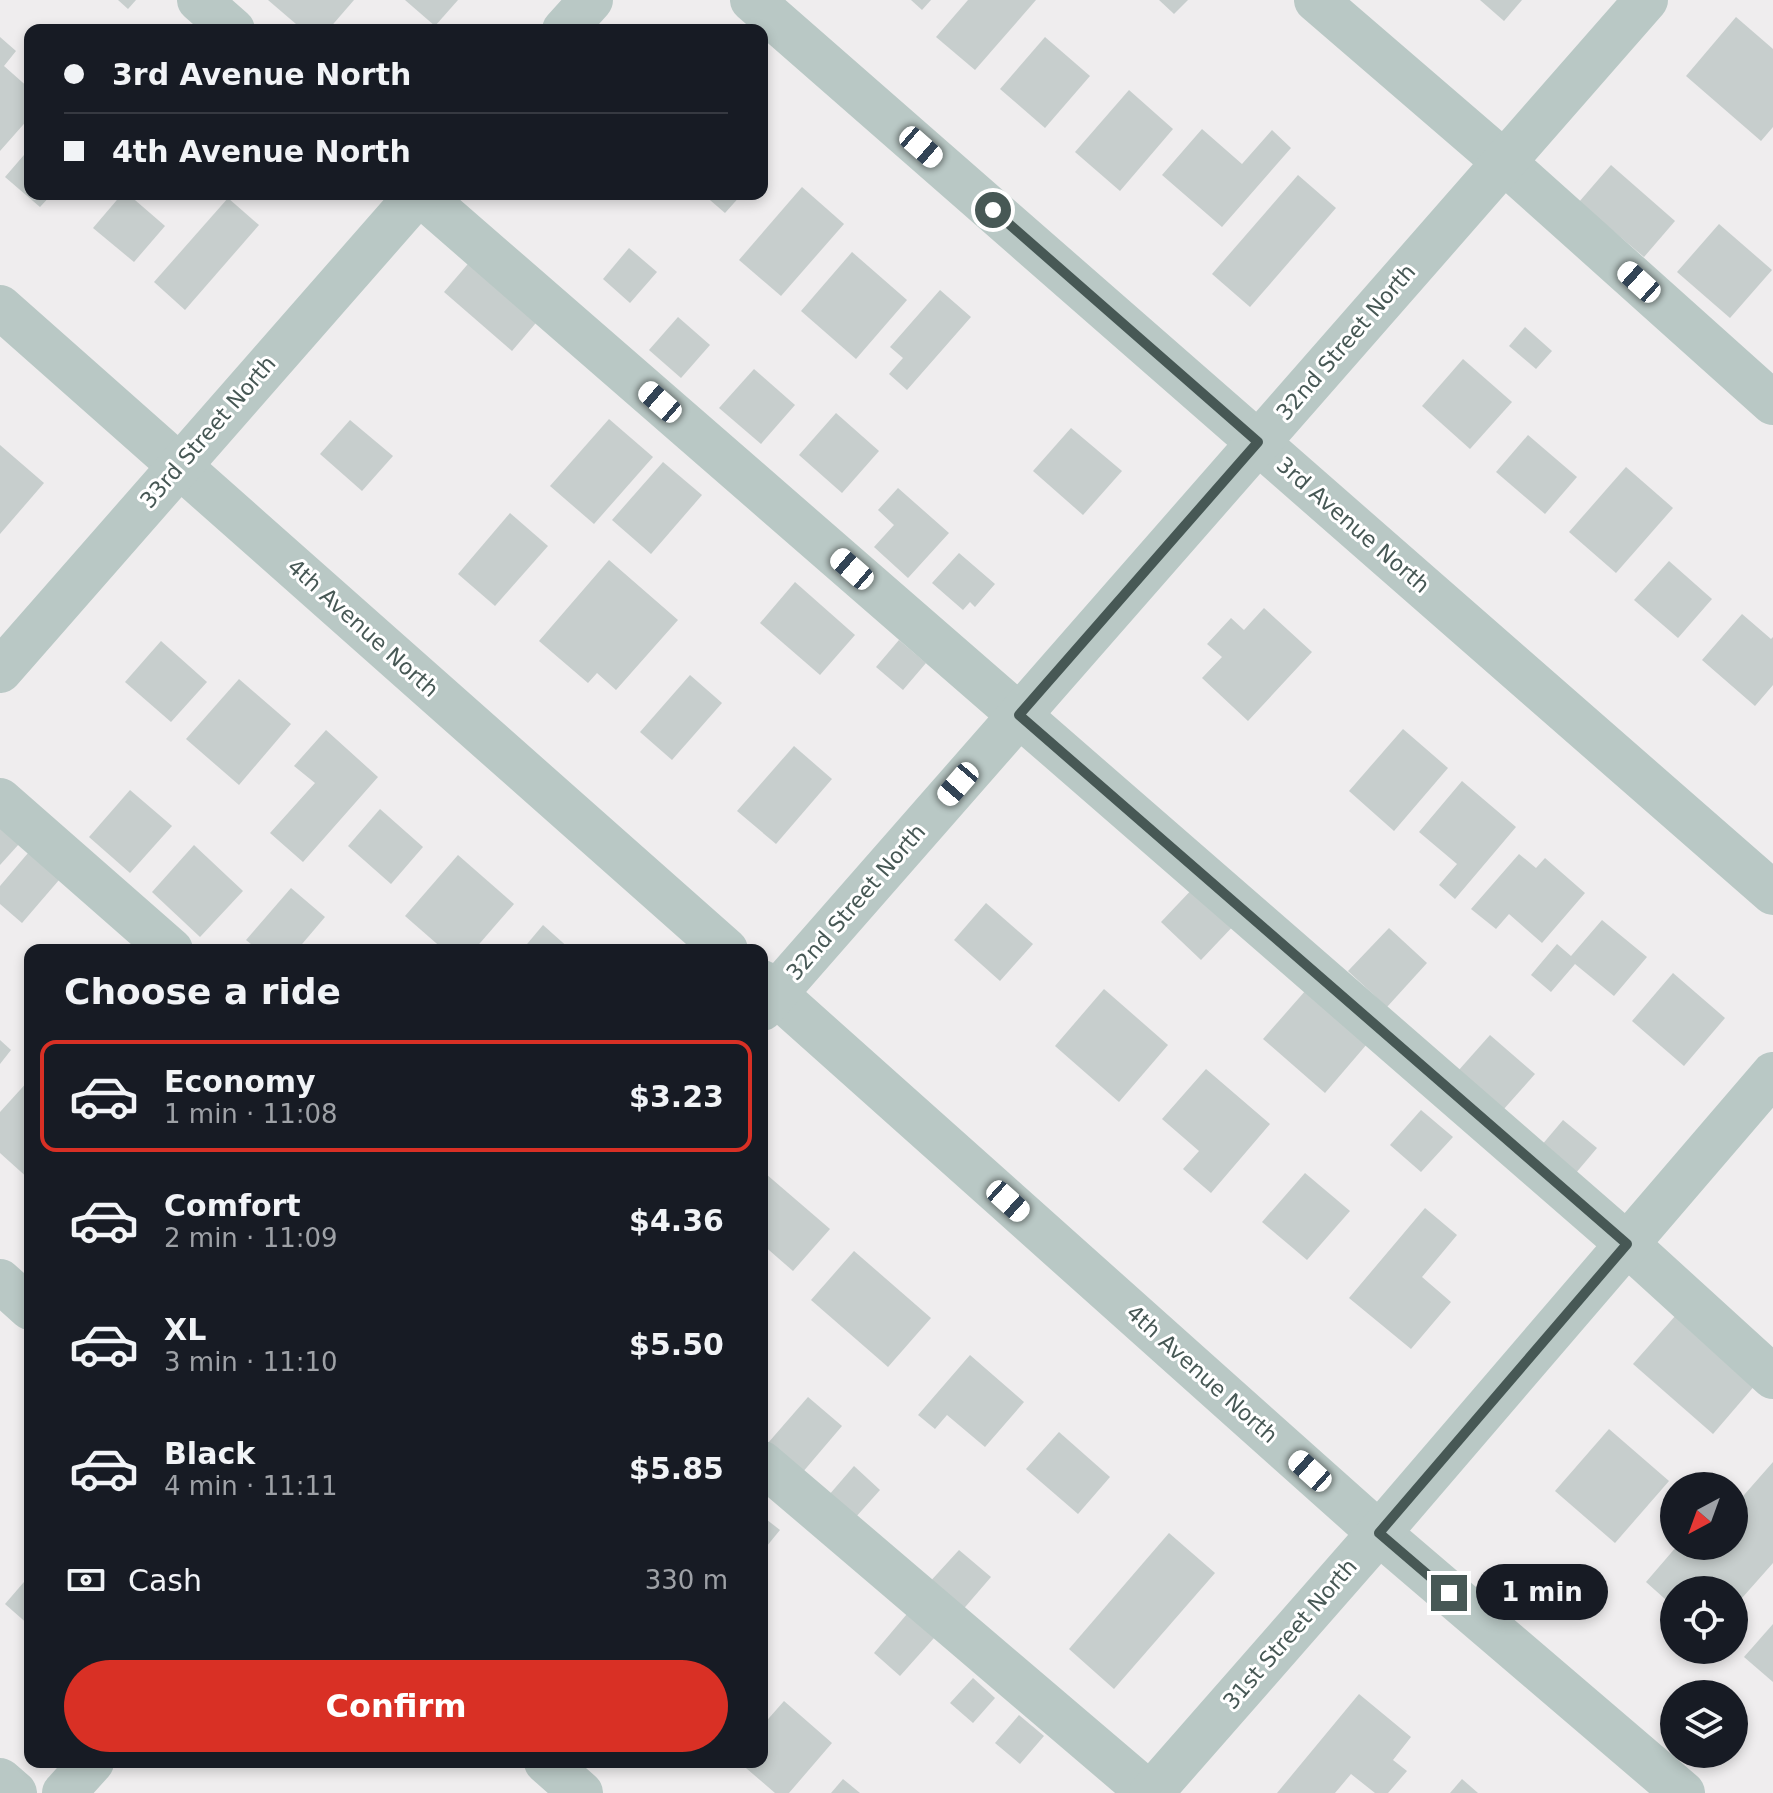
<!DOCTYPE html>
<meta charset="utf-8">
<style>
body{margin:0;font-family:"DejaVu Sans",sans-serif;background:#20242c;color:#f1f3f6;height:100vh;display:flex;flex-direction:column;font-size:30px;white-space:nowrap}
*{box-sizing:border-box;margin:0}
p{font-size:26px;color:#9ea1a6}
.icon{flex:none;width:44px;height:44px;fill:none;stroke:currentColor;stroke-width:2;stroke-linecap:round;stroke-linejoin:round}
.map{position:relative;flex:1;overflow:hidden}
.side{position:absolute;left:24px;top:944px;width:744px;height:824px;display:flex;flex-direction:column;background:#171b24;border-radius:16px;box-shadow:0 4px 12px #0003}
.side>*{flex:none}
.guide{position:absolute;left:24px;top:24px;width:744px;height:176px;border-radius:16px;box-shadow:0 4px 12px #0003;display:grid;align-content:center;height:176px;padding:0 40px;background:#171b24}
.needle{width:52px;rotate:221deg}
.tools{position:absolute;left:1660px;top:1472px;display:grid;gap:16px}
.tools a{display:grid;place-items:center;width:88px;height:88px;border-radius:50%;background:#171b24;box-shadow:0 4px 12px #0003;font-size:40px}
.end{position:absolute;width:36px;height:36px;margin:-18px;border:10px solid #475855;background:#fff;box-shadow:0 0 0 4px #fff}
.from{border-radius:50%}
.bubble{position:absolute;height:56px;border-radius:28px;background:#171b24;box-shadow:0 4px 12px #0003;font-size:26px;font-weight:700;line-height:56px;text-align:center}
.car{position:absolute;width:24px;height:48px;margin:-24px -12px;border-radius:10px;box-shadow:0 0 6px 2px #0007;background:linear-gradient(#fff 24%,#345 0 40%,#fff 0 76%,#345 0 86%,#fff 0)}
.guide b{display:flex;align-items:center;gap:28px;height:76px;font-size:30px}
.guide b+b{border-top:2px solid #363941}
.guide i{width:20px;height:20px;background:#f1f3f6}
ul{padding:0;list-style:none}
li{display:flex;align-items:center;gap:24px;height:112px;margin:0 16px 12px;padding:0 24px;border:4px solid transparent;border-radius:16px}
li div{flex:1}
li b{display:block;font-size:30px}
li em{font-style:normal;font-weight:700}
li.on{border-color:#d93025}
li>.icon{width:72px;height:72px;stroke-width:1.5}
h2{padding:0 40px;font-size:36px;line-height:96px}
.pay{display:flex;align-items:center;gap:20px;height:88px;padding:0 40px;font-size:30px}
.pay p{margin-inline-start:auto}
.cta{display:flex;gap:16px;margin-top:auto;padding:16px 40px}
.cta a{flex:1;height:92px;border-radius:48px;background:#d93025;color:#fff;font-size:32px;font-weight:700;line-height:92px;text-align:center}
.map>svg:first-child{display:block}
</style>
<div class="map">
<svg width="1773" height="1793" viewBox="0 0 1773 1793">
<rect width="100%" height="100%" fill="#efedee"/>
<g fill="#c7cecd">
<polygon points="118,0 136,0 128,9"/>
<polygon points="268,0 354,0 328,30 303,30"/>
<polygon points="405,0 458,0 435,26"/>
<polygon points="911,0 931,0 922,10"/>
<polygon points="968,0 1036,0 975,70 936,37"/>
<polygon points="1159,0 1188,0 1174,14"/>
<polygon points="1480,0 1522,0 1504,21"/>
<polygon points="1736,17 1773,49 1773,127 1761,141 1686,76"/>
<polygon points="0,37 16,51 4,66 30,89 30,117 0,151"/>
<polygon points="1045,37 1090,76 1045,128 1000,89"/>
<polygon points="1129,90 1173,129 1120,191 1075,152"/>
<polygon points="1202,129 1242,164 1272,130 1291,148 1222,227 1162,175"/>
<polygon points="30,148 30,194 52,194 40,207 5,177"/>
<polygon points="1611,165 1675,221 1644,257 1579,202"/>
<polygon points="1298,175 1336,208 1250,307 1212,274"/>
<polygon points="802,187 844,224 781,296 739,260"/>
<polygon points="122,194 128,194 165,226 134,262 93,228"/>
<polygon points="703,194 742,194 725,213"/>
<polygon points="228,198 259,225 185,310 154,282"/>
<polygon points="1719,224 1772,270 1730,318 1677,272"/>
<polygon points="629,248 657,272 630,303 603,279"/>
<polygon points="852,252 907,300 856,359 801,311"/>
<polygon points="473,258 541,317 512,351 444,292"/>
<polygon points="940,290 971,317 907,390 889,374 903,358 890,347"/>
<polygon points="678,317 710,345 681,378 649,350"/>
<polygon points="1525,327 1552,351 1536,369 1509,346"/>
<polygon points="1463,359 1512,402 1470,449 1422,406"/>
<polygon points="754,369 795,405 761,444 719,408"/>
<polygon points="836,413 879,451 842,493 799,455"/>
<polygon points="609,419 653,457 594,524 550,486"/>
<polygon points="350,420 393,456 362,491 320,454"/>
<polygon points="1071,428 1122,471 1083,515 1033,471"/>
<polygon points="1528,435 1577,477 1545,514 1496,472"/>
<polygon points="0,445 44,483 0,534"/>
<polygon points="663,462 702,495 651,554 612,520"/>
<polygon points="1626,467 1673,508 1616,573 1569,532"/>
<polygon points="898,488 949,533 908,578 874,547 894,525 878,510"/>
<polygon points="510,513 548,546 495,606 458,574"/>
<polygon points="959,553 995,584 975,607 970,602 963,610 932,583"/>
<polygon points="609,560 678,620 616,690 597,673 588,683 539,641"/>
<polygon points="1669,561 1712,599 1678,638 1634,600"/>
<polygon points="795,582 855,635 820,675 760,623"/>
<polygon points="1264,608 1312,652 1248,721 1202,678 1222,657 1207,644 1231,618 1244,630"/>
<polygon points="1742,614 1771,639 1773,637 1773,685 1755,706 1702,660"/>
<polygon points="899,640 926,663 903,690 876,667"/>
<polygon points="161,641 207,682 171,722 125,682"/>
<polygon points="690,675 722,703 672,760 640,732"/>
<polygon points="239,679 291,724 239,785 186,739"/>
<polygon points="1403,729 1448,768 1394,831 1349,791"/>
<polygon points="326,730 378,777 303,862 270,833 315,783 294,766"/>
<polygon points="794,746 832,779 776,844 737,811"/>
<polygon points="1462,781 1516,827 1455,899 1439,885 1457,864 1419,832"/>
<polygon points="130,790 172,826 130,873 89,837"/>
<polygon points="380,809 423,847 391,884 348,846"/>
<polygon points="0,827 19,844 0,865"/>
<polygon points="194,845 243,891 200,937 152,892"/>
<polygon points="34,846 65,873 22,923 0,904 0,886"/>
<polygon points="1519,854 1536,868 1545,858 1585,893 1542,943 1509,914 1496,929 1471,909"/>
<polygon points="458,855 514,904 474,950 444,950 405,916"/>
<polygon points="1197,884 1237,922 1201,960 1161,922"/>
<polygon points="291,888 325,917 297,950 258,950 246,940"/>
<polygon points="986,903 1033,944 1000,981 954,940"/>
<polygon points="1602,920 1647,957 1614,996 1575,964 1551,992 1531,975 1557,944 1571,956"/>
<polygon points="543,925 571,950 522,950"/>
<polygon points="1389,928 1427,963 1387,1007 1348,971"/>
<polygon points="1673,973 1725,1018 1684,1066 1632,1021"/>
<polygon points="1104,989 1168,1045 1119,1102 1055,1046"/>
<polygon points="1306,990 1367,1044 1325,1093 1263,1039"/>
<polygon points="1490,1035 1535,1074 1503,1110 1458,1071"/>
<polygon points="0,1040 11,1050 0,1064"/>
<polygon points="1206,1069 1270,1124 1211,1193 1183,1169 1199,1151 1162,1119"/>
<polygon points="30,1079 30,1180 0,1153 0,1112"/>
<polygon points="1421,1110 1453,1137 1421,1172 1390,1145"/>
<polygon points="1563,1120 1597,1148 1575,1174 1541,1146"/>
<polygon points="1305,1173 1350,1211 1307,1260 1262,1222"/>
<polygon points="766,1174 830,1229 793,1271 762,1244 762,1178"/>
<polygon points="1425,1208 1457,1235 1422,1277 1451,1302 1411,1349 1349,1298"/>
<polygon points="854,1251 931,1318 888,1367 811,1300"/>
<polygon points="1676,1315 1756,1384 1713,1434 1633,1364"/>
<polygon points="970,1355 1024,1402 985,1447 947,1415 935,1429 918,1415"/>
<polygon points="808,1397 842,1426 802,1473 768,1443"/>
<polygon points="1609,1429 1669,1481 1615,1543 1555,1491"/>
<polygon points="1059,1432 1110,1477 1078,1514 1026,1469"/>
<polygon points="1773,1462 1773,1563 1734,1607 1734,1590 1674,1590 1674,1607 1646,1582 1677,1546 1734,1546 1734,1500 1737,1503"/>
<polygon points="854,1466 880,1490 855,1518 829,1495"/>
<polygon points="762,1516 780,1530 762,1552"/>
<polygon points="1169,1533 1215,1573 1114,1689 1069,1649"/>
<polygon points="959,1550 991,1577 960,1613 927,1585"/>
<polygon points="30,1575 30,1626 5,1604"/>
<polygon points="907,1614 934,1638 900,1676 874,1653"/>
<polygon points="1773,1624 1773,1682 1744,1657"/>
<polygon points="973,1678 995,1698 973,1723 950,1703"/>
<polygon points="1359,1694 1411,1737 1393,1760 1407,1771 1388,1793 1375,1793 1351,1774 1335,1793 1277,1793"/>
<polygon points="784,1701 832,1743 789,1793 775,1793 739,1762 762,1762 762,1726"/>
<polygon points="1019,1715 1044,1736 1020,1764 995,1743"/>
<polygon points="843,1779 860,1793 831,1793"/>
<polygon points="1462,1779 1478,1793 1450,1793"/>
</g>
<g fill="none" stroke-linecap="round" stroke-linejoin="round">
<g stroke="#b9c8c5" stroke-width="44">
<polyline points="199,0 233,30"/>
<polyline points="752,0 1773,893"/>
<polyline points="1316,0 1504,162 1773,403"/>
<polyline points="564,30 591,0"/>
<polyline points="420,194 1627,1244 1773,1377"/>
<polyline points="0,307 726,950"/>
<polyline points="0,671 418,194"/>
<polyline points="0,800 171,950"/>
<polyline points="762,982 1379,1533 1683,1793"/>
<polyline points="762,1009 1646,0"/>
<polyline points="0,1281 30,1308"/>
<polyline points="762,1463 1149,1793"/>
<polyline points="546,1762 581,1793"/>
<polyline points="0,1780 15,1793"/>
<polyline points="64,1793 92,1762"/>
<polyline points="1151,1793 1379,1533 1773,1074"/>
</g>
</g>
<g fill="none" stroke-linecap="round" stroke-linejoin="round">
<polyline stroke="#475855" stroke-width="10" points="993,210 1258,442 1019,715 1627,1244 1379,1533 1449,1593"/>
</g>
<g text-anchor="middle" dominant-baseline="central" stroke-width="6" stroke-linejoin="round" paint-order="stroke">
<g font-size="22" fill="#475855" stroke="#fff">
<text transform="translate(1346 342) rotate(-49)">32nd Street North</text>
<text transform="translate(208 432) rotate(-49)">33rd Street North</text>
<text transform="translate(1353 525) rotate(41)">3rd Avenue North</text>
<text transform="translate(363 628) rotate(42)">4th Avenue North</text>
<text transform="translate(856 902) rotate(-49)">32nd Street North</text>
<text transform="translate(1202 1374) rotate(42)">4th Avenue North</text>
<text transform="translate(1290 1634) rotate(-49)">31st Street North</text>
</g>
</g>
</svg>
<div class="tools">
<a><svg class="needle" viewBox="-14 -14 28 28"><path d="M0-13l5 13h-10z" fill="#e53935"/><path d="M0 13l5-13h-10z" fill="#9ea1a6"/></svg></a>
<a><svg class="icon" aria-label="locate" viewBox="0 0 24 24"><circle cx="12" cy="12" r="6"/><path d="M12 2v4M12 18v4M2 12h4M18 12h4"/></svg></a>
<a><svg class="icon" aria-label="layers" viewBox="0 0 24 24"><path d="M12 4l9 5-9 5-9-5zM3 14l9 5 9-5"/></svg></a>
</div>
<i class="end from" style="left:993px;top:210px"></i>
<i class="end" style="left:1449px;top:1593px"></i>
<div class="bubble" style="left:1476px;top:1564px;width:132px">1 min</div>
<i class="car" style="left:921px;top:147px;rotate:131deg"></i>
<i class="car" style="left:1639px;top:282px;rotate:312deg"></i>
<i class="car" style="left:660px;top:402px;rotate:311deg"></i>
<i class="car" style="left:852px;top:569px;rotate:311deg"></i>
<i class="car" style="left:958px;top:784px;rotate:221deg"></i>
<i class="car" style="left:1008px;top:1201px;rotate:132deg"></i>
<i class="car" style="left:1310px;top:1471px;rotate:312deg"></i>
<div class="guide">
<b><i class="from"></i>3rd Avenue North</b>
<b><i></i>4th Avenue North</b>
</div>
<section class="side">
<h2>Choose a ride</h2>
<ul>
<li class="on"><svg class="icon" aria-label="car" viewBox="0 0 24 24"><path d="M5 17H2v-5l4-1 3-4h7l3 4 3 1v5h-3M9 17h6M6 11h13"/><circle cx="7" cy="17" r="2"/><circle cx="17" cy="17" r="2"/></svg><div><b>Economy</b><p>1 min · 11:08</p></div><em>$3.23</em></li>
<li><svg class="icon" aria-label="car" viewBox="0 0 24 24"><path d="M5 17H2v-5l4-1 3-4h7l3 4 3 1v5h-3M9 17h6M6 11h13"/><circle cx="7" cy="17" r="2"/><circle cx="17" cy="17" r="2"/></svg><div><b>Comfort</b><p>2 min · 11:09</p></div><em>$4.36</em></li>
<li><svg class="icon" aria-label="car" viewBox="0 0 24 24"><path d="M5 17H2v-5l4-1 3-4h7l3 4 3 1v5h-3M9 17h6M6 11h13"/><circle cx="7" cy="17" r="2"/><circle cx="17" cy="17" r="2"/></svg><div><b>XL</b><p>3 min · 11:10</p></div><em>$5.50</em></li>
<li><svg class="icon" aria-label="car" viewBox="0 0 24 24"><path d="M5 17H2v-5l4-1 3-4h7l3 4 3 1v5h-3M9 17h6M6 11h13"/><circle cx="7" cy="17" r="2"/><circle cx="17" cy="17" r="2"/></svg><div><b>Black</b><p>4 min · 11:11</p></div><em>$5.85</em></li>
</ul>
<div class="pay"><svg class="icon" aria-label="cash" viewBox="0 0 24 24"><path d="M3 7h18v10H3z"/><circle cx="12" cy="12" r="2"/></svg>Cash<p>330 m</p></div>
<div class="cta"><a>Confirm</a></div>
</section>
</div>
